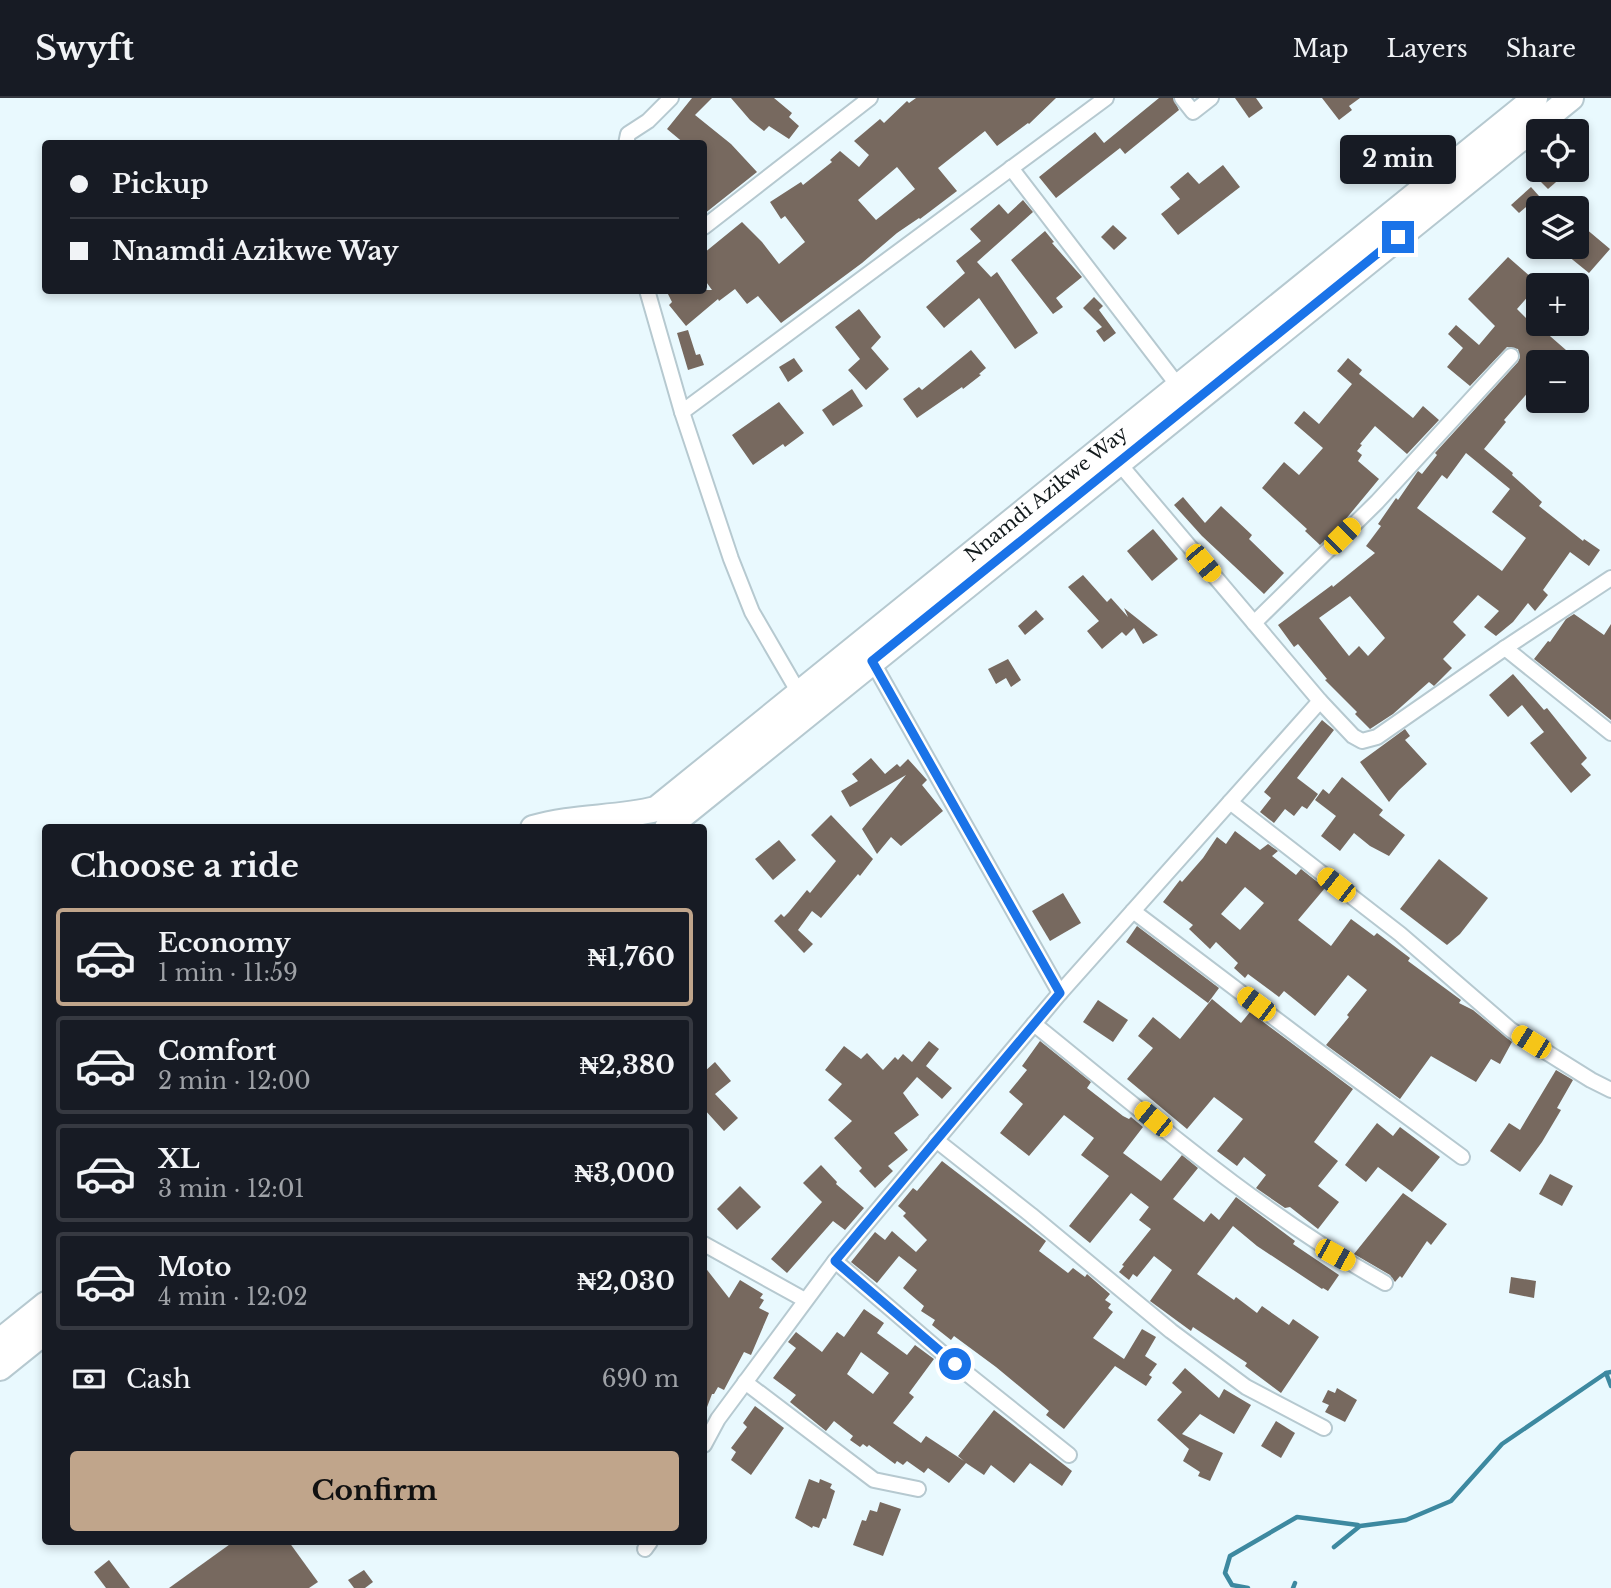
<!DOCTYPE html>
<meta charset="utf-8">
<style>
body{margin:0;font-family:"Libre Baskerville",serif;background:#242831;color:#f1f3f6;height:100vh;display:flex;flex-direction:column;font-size:26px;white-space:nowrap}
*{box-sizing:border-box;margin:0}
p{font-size:23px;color:#9ea1a6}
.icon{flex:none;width:38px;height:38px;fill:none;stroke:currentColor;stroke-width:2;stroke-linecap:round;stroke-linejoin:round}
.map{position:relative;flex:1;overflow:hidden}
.drawer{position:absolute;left:42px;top:726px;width:665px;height:721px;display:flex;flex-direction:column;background:#171b24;border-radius:7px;box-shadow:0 4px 10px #0003}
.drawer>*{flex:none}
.top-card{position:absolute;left:42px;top:42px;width:665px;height:154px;border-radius:7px;box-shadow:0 4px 10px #0003;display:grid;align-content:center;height:154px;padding:0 28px;background:#171b24}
.fabs{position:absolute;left:1526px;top:21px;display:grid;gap:14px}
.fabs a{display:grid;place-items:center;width:63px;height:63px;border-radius:7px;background:#171b24;box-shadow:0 4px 10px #0003;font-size:35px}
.end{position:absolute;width:32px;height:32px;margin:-16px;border:9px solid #1a73e8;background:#fff;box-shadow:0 0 0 4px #fff}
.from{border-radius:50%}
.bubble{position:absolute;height:49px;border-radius:7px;background:#171b24;box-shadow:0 4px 10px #0003;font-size:23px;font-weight:700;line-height:49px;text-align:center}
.car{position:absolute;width:21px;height:42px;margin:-21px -10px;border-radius:9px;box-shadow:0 0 5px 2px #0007;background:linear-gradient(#f5c518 24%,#345 0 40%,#f5c518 0 76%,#345 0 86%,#f5c518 0)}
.top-card b{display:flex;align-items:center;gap:24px;height:66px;font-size:26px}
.top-card b+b{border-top:2px solid #363941}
.top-card i{width:18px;height:18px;background:#f1f3f6}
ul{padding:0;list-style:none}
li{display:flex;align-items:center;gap:21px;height:98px;margin:0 14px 10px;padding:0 14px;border:4px solid #363941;border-radius:7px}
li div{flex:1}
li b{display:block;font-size:26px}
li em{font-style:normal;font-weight:700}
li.current{border-color:#c0a58b}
li>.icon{width:63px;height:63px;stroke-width:1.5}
h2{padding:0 28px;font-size:32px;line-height:84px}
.pay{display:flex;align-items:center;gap:18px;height:77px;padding:0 28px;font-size:26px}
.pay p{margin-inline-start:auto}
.button{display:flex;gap:14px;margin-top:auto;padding:14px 28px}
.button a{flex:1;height:80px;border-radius:7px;background:#c0a58b;color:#111;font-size:28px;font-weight:700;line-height:80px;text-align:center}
header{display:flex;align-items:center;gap:42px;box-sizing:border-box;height:98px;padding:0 35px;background:#171b24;border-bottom:2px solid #363941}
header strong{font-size:33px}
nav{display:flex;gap:38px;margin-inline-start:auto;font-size:24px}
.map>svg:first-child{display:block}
</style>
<header>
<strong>Swyft</strong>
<nav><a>Map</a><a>Layers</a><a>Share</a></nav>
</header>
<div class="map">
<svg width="1611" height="1490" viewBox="0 0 1611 1490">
<rect width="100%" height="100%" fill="#e9f9fe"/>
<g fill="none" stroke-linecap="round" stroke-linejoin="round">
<g stroke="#3d89a0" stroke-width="4.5">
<polyline points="1606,1275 1611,1288"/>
<polyline points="1334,1449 1360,1428 1406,1422 1451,1403 1502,1346 1606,1275 1611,1274"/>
<polyline points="1248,1490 1232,1487 1225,1475 1230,1458 1297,1419 1358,1427"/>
<polyline points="1293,1490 1295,1485"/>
</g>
</g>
<g fill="#77695f" fill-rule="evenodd">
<polygon points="692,0 712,0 695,17 731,46 757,74 704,116 704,46 685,46 667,31"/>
<polygon points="731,0 774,0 792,15 789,19 799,28 789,41 769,28 764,33 750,22"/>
<path d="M916,0H1056L1029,26L1028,25L997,48L985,33L938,70L957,93L920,121L919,120L897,135L862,165L781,225L758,198L747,206L735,191L719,203L718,201L686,228L669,207L672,204L666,192H712L704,181V155L742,124L762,144L779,166L805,144L785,118L781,121L770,104L801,84L803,87L832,64L830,62L840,53L859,69L869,57L854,43L880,21L884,25L907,3L909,5ZM897,69L915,91L876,122L858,102Z"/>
<polygon points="1159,0 1173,0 1179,12 1125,56 1120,50 1056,100 1039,79 1095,34 1104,45"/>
<polygon points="1235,0 1256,0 1263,10 1249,20"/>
<polygon points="1322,0 1360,0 1349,8 1352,12 1339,22"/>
<polygon points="1223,67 1240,89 1178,137 1161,116 1180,101 1170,89 1188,74 1199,86"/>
<polygon points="1552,72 1570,72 1548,91 1540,83"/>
<polygon points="1531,89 1539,98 1519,115 1511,107"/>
<polygon points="1023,102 1033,114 977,164 991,179 997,174 1038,235 1015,251 979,200 944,230 926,209 965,175 956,163 981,143 970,131 999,106 1008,116"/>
<polygon points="1113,127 1127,140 1114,152 1101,139"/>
<polygon points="1585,130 1610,151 1589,175 1557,149 1577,149 1577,140"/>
<polygon points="1045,133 1054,144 1052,145 1082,179 1056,200 1063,209 1053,216 1011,162"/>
<path d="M1508,159L1539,186L1517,211L1533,227L1535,225L1574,259L1568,264H1538V283L1504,322L1506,324L1484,351L1513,375L1512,377L1542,404L1539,408L1583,443L1584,441L1600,452L1589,468L1570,454L1543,492L1548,497L1535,513L1528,505L1513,524L1496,538L1484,529L1499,513L1478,497L1453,524L1466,537L1443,561L1452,570L1434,588L1429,584L1393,616L1370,631L1355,616L1357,614L1325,582L1327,581L1298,546L1294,549L1278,527L1332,487L1333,489L1375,455L1366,448L1381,428L1378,426L1396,400L1398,402L1418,373L1422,376L1437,357L1435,355L1518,264L1520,259L1518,251L1507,249L1470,288L1447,269L1463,250L1448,236L1456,227L1479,247L1495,228L1468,201ZM1466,355L1510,391L1492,414L1526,440L1502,473L1417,410L1442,377L1447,381ZM1350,498L1385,540L1368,558L1359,548L1349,558L1319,520Z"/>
<polygon points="1094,199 1103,208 1099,212 1116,235 1104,244 1096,233 1102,229 1083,210"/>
<polygon points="859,211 881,239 871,250 889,271 866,292 848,272 860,261 835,229"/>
<polygon points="688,232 696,257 700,256 704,267 688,272 677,235"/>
<polygon points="971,252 986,270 979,276 981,277 963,291 962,289 917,320 903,301 919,289 922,292"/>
<polygon points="794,260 803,273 788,284 779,269"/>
<polygon points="1348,260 1362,272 1359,276 1413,320 1423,308 1439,322 1407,356 1375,328 1360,346 1362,347 1357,353 1362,357 1358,363 1379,381 1345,422 1320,447 1305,433 1307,431 1262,390 1284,364 1299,377 1323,350 1294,325 1304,313 1319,326 1352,286 1337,273"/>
<polygon points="852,291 863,308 833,328 822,312"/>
<polygon points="779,304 804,335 785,349 783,346 753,367 732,337"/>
<polygon points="1183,399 1205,425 1221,408 1252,437 1249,441 1284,475 1264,496 1202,438 1174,407"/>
<polygon points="1153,431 1178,461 1152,483 1127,453"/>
<polygon points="1083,477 1107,504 1111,500 1128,519 1124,510 1158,537 1143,546 1134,530 1126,538 1122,534 1102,551 1087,533 1099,523 1068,489"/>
<polygon points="1036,512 1044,521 1025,537 1018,528"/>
<polygon points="1574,516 1604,537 1611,526 1611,622 1534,561 1548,543 1550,544 1566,521"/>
<polygon points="1008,561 1021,582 1011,589 1006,580 996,586 988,571"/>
<polygon points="1513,576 1544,612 1547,610 1587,660 1581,666 1591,677 1571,695 1530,645 1544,634 1522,607 1508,619 1489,597"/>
<polygon points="1322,622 1334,632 1297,680 1318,696 1307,711 1302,708 1294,718 1285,711 1274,725 1260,714 1271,700 1264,694"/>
<polygon points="1405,631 1410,638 1405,642 1427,666 1399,692 1389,704 1360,664"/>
<polygon points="871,660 885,676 897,666 900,669 908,661 927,682 922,687 943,713 901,748 891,739 877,756 862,731 906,677 850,709 841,693 858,683 852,676"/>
<polygon points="1342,679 1383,712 1379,717 1405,737 1389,758 1370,748 1354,735 1340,753 1321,738 1336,718 1315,702 1323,691 1329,696"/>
<polygon points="831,717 873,761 860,778 858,776 821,820 812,813 798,832 813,846 804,855 774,823 781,816 784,819 789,814 807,792 810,795 836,763 811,737"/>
<path d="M1235,733L1260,752L1268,746L1278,753L1272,758L1296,777L1301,771L1325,790L1298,822L1331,848L1351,821L1374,838L1377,835L1410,860L1408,863L1461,902L1459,905L1473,912L1512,944L1500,966L1491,961L1476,984L1431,958L1400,1001L1326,947L1349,919L1347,917L1367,892L1348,877L1315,918L1284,893L1279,899L1248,876L1245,880L1234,870L1238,865L1216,844L1210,851L1189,831L1193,827L1163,804L1180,782L1182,784L1203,760L1217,739L1226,746ZM1245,789L1264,805L1240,832L1221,816Z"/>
<polygon points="779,742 796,762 773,782 755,761"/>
<polygon points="1439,761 1488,800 1460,836 1447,847 1400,811"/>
<polygon points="1063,795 1081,825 1050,843 1032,813"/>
<polygon points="1137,828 1219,890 1208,905 1126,844"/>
<polygon points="1212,901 1241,925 1250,914 1353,991 1314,1044 1338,1063 1318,1088 1339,1104 1318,1131 1290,1109 1285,1110 1256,1090 1266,1077 1244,1059 1237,1068 1217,1053 1243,1021 1214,999 1187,1031 1127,981 1153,950 1138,938 1153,919 1180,941"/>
<polygon points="1098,902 1128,922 1113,944 1083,924"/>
<polygon points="929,943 939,951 926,968 952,990 942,1001 917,979 903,995 919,1017 894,1035 908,1052 888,1068 893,1073 875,1090 859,1073 862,1070 834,1040 852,1023 828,1002 842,986 825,972 844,948 861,961 867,955 883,972 895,959 898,962 903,956 912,964"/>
<polygon points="1040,943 1091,984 1087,990 1123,1018 1129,1021 1131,1019 1143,1029 1123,1055 1161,1083 1182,1057 1198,1070 1173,1101 1204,1124 1211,1115 1219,1122 1236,1099 1295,1143 1293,1146 1339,1177 1328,1193 1323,1190 1322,1191 1257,1148 1233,1128 1197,1176 1234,1202 1236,1199 1257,1215 1262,1208 1289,1227 1293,1221 1319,1239 1281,1295 1245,1268 1247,1265 1193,1229 1191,1233 1150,1203 1172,1172 1154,1158 1137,1179 1133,1176 1129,1182 1119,1174 1124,1168 1122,1167 1151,1131 1139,1122 1149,1109 1131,1095 1090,1145 1069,1128 1109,1078 1081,1057 1094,1040 1064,1017 1029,1058 1000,1035 1023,1006 1009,994 1027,972 1022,968"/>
<polygon points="715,964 731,983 715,996 738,1020 724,1033 704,1011 704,974"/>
<polygon points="1556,972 1573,982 1557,1010 1561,1012 1542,1044 1520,1074 1490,1053 1509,1025 1520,1032"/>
<polygon points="1377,1025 1393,1038 1400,1029 1440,1059 1412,1094 1378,1069 1366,1084 1345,1067"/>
<polygon points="942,1063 1046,1143 1039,1153 1068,1175 1073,1170 1085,1179 1087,1176 1110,1196 1105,1202 1111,1206 1108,1210 1113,1214 1093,1240 1124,1261 1142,1231 1156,1239 1145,1258 1157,1266 1149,1277 1152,1279 1146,1288 1115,1268 1064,1331 1046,1317 1049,1313 996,1269 954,1238 951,1242 932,1227 935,1222 921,1213 924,1208 903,1190 917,1172 899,1158 877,1185 851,1164 875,1134 885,1142 892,1133 916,1154 927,1142 903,1118 906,1115 898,1108 913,1090 917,1093"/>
<polygon points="821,1067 837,1084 836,1086 864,1110 845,1132 833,1123 787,1175 771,1161 822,1104 803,1085"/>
<polygon points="1550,1076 1573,1088 1562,1108 1539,1096"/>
<polygon points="740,1088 761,1109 737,1132 717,1111"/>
<polygon points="1403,1095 1447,1126 1431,1147 1427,1143 1402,1180 1400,1178 1395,1184 1390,1177 1354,1156"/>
<polygon points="704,1168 729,1200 740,1182 763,1196 760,1200 764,1202 759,1210 769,1215 751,1257 744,1254 724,1292 718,1289 714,1296 712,1296 704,1317"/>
<polygon points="1511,1179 1536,1183 1534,1200 1509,1195"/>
<path d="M864,1211L884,1225L877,1235L907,1257L915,1247L934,1261L909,1295L914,1299L893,1325L921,1345L926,1338L964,1363L958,1358L994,1312L1072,1373L1062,1388L1030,1365L1014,1385L991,1367L984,1377L966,1365L949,1385L928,1370L924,1375L907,1363L903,1367L897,1363L895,1366L869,1347L867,1349L863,1346L860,1349L850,1342L853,1338L834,1323L826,1333L790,1304L796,1297L773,1280L796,1250L788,1244L796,1234L822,1254L837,1234L844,1239ZM861,1254L889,1275L873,1296L847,1276Z"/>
<polygon points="1185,1270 1219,1300 1224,1291 1251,1307 1234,1336 1200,1316 1182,1336 1223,1355 1210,1383 1198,1378 1200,1374 1183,1363 1189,1351 1157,1322 1182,1294 1172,1285"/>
<polygon points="1337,1290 1357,1302 1345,1324 1325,1314 1329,1307 1322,1304 1328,1292 1335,1295"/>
<polygon points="755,1308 784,1330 751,1377 731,1362 736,1354 731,1350 747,1329 743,1325"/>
<polygon points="1276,1323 1295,1335 1281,1360 1261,1348"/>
<polygon points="809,1381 819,1385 820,1381 832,1386 830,1390 835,1393 826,1421 823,1420 819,1430 813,1428 812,1430 795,1420"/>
<polygon points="880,1404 901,1411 883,1458 853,1447 862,1422 866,1423 870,1412 877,1414"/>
<polygon points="233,1444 289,1444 318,1484 309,1490 169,1490"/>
<polygon points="109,1462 130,1490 106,1490 94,1474"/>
<polygon points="364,1472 373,1484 365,1490 354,1490 348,1482"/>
</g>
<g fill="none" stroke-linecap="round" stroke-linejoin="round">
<defs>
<g id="minor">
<polyline points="1182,0 1193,14 1211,0"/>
<polyline points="626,46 628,36 648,23 671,0"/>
<polyline points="1011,70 1179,289"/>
<polyline points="704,129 870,0"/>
<polyline points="647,192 682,314 731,461 752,514 799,595"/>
<polyline points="682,314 1106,0"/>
<polyline points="1118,364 1320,603 1353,638 1362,643 1377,639 1505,550 1611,480"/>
<polyline points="1254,525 1377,404 1511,258"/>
<polyline points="1505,550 1611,635"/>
<polyline points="872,563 1060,895"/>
<polyline points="1230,704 1400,836 1511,932 1591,982 1611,992"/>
<polyline points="1133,813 1318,953 1462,1059"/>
<path d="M1034,926C1147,1017 1258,1114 1385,1185"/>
<polyline points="936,1042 1031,1117 1171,1233 1246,1289 1324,1330"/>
<polyline points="704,1146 805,1202"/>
<polyline points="835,1163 955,1266 1069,1357"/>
<polyline points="745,1284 874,1382 918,1391"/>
<polyline points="704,1347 718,1321 835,1163 1060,895 1320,603"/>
<polyline points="645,1451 650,1444"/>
</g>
<g id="trunk">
<path id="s1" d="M533,730C573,718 616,721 656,711L1535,0"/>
<polyline points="667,730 1571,0"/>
<polyline points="0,1243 46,1206"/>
<polyline points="0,1270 46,1233"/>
</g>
</defs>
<use href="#minor" stroke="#b6c9d0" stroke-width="18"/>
<use href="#trunk" stroke="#b6c9d0" stroke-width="28"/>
<use href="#minor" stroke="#fff" stroke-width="14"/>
<use href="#trunk" stroke="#fff" stroke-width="24"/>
</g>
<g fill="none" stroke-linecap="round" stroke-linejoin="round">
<polyline stroke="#1a73e8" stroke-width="9" points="955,1266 835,1163 1060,895 872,563 1398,139"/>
</g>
<g text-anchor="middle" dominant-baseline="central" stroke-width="6" stroke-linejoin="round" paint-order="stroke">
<g font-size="19" fill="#12191b" stroke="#fff">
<text stroke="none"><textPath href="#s1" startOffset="626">Nnamdi Azikwe Way</textPath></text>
</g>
</g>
</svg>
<div class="fabs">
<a><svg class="icon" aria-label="locate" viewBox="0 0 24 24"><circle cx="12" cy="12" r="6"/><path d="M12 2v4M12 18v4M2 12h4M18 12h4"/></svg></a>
<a><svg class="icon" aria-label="layers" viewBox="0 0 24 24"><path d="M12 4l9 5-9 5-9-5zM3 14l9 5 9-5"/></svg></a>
<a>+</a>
<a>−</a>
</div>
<i class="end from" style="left:955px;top:1266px"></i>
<i class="end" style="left:1398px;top:139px"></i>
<div class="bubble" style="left:1340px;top:37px;width:116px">2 min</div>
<i class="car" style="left:1342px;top:438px;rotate:45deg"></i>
<i class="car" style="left:1203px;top:465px;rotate:140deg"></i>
<i class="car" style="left:1336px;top:787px;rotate:308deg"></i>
<i class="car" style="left:1256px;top:906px;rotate:307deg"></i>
<i class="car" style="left:1531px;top:944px;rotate:302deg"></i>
<i class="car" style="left:1153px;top:1021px;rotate:309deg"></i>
<i class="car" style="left:1335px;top:1157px;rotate:119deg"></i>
<div class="top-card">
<b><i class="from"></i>Pickup</b>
<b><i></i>Nnamdi Azikwe Way</b>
</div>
<section class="drawer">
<h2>Choose a ride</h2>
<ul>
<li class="current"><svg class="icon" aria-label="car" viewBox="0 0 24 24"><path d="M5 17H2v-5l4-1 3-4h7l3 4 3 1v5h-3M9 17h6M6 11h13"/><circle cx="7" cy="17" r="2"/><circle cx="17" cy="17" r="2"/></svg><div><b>Economy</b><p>1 min · 11:59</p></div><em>₦1,760</em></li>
<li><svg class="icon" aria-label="car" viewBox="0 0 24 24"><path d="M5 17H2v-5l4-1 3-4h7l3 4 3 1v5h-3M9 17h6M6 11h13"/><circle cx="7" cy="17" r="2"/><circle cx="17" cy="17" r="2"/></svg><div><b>Comfort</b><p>2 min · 12:00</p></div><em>₦2,380</em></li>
<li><svg class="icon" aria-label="car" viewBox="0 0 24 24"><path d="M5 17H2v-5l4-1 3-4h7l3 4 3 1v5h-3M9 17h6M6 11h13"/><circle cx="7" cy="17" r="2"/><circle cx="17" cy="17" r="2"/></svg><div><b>XL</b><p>3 min · 12:01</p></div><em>₦3,000</em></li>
<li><svg class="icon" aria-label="car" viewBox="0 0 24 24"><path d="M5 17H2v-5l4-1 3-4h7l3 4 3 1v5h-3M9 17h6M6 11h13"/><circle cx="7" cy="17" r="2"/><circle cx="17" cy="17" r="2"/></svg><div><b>Moto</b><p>4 min · 12:02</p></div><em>₦2,030</em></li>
</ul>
<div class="pay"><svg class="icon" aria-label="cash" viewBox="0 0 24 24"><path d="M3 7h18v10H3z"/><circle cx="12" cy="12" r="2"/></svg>Cash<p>690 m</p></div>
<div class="button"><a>Confirm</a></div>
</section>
</div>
